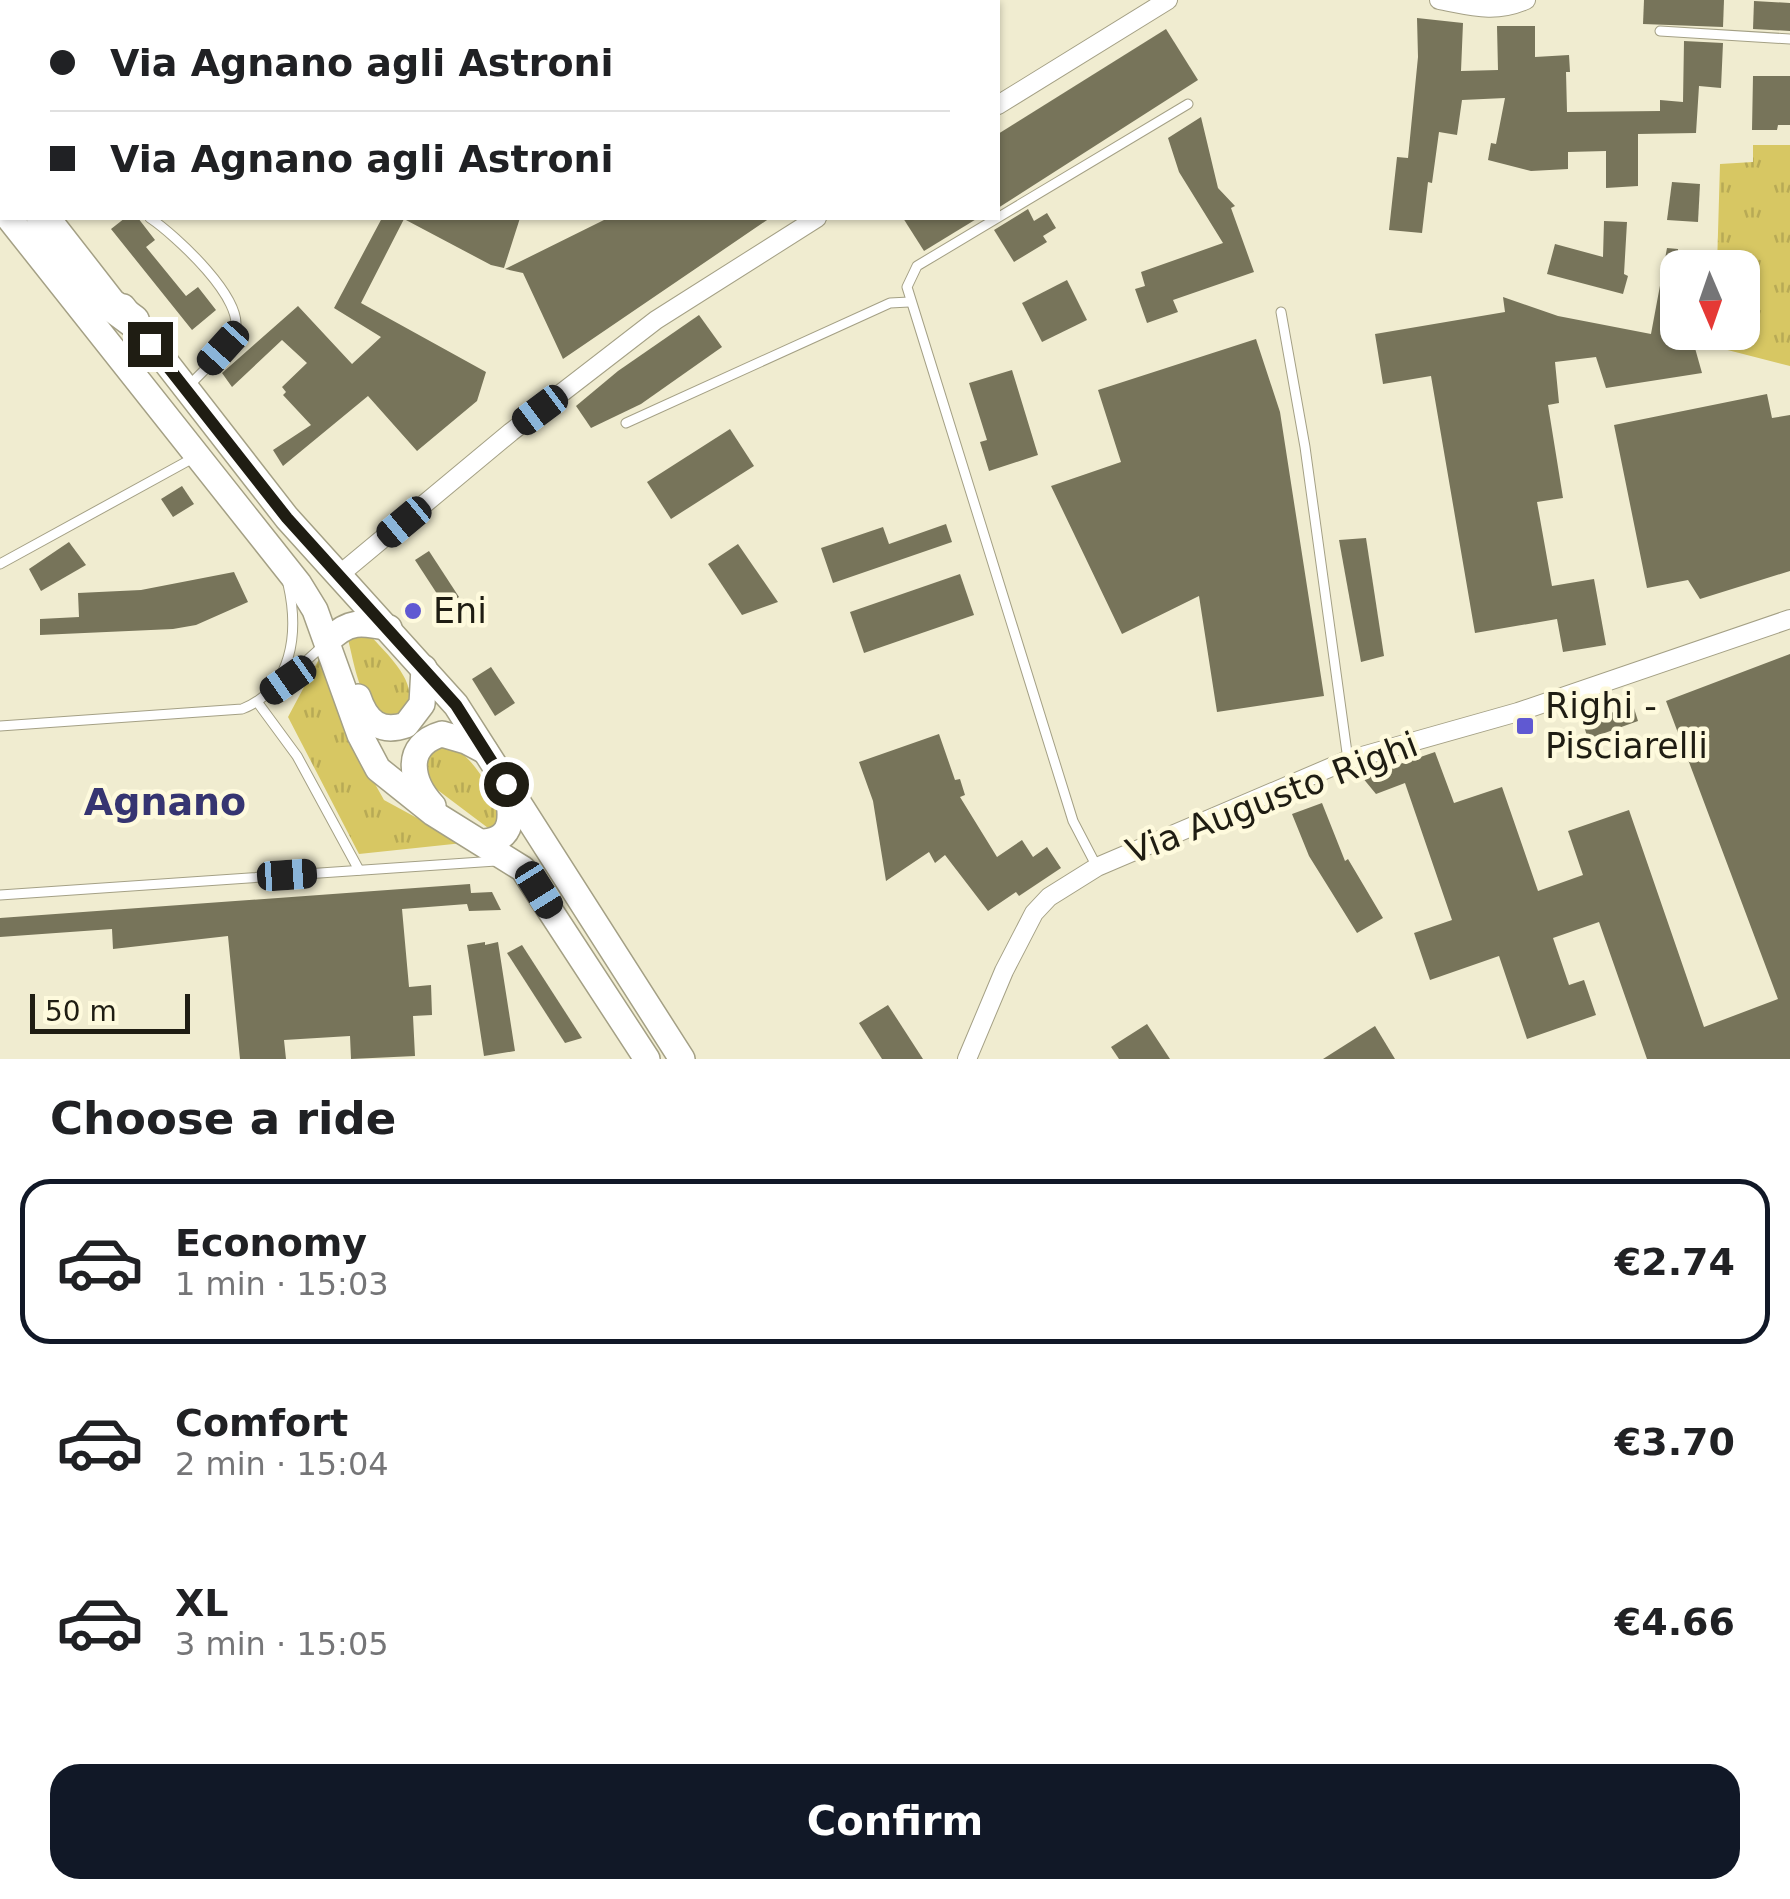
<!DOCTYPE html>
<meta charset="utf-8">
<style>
body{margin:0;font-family:"DejaVu Sans",sans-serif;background:#f2f2f2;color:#202124;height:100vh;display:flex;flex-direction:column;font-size:38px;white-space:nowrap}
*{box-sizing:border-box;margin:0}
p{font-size:32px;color:#757577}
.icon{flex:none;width:55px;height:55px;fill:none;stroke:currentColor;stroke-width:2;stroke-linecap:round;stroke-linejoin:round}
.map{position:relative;height:1059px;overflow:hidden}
.drawer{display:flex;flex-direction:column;background:#fff;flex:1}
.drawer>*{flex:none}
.top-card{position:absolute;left:0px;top:0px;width:1000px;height:220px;box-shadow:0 2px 8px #0004;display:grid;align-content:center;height:220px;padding:0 50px;background:#fff}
.needle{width:65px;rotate:178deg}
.fabs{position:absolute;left:1660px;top:250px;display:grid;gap:20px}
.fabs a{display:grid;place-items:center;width:100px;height:100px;border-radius:20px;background:#fff;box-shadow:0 2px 8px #0004;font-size:50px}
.scale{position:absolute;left:30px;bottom:25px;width:160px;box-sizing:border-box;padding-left:10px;border:5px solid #1f1d13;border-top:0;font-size:28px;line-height:35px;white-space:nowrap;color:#1f1d13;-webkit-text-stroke:8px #fefadd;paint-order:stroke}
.end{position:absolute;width:45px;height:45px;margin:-22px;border:12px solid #1f1d13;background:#fff;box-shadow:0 0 0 5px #fff}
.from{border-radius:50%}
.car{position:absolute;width:30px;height:60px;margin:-30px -15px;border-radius:12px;box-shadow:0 0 8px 2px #0007;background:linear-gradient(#222 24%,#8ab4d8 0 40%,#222 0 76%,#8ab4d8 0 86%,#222 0)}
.top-card b{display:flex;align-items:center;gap:35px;height:95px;font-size:38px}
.top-card b+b{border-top:2px solid #e0e0e0}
.top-card i{width:25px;height:25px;background:#202124}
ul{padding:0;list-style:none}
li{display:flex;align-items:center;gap:30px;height:165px;margin:0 20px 15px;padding:0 30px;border:5px solid transparent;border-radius:30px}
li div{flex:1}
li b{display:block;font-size:38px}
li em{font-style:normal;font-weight:700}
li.active{border-color:#111827}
li>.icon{width:90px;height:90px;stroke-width:1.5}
h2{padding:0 50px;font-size:45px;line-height:120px}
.cta{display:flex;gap:20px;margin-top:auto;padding:20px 50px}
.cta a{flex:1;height:115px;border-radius:30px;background:#111827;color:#fff;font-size:40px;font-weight:700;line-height:115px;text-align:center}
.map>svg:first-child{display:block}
</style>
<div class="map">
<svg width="1790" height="1059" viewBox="0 0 1790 1059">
<defs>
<pattern id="grass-tufts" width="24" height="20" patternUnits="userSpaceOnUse" patternTransform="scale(2.5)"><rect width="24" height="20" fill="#d7c763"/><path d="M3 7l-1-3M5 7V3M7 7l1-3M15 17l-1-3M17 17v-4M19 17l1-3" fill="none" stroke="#b8aa55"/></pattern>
</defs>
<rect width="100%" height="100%" fill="#f0ecd0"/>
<g fill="url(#grass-tufts)">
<polygon points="1753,145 1790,145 1790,366 1712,346 1713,333 1742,332 1742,268 1717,267 1720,164 1753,162"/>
<path d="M368,633C387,655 431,691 397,718C359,715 356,667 347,636Z"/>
<polygon points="319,659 351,741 384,800 463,843 359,854 288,717"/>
<path d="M442,745C473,750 486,786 502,811L496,834L431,785L423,767L431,751Z"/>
</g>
<g fill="#77745a">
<polygon points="1644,0 1724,0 1723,27 1643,24"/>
<polygon points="1754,1 1790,3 1790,31 1753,29"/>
<polygon points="1417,18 1463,23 1461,71 1498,70 1497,26 1535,26 1535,57 1569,55 1570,72 1566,72 1567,112 1660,111 1660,100 1683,102 1684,41 1723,43 1721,88 1699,86 1696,133 1638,134 1638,186 1606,188 1606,151 1568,152 1568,169 1531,171 1488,160 1491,143 1496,144 1505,98 1462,100 1457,135 1439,132 1432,183 1428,182 1422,233 1389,230 1397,157 1408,158 1418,57"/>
<polygon points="1166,29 1198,80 998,208 998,134"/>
<polygon points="1753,76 1790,76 1790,125 1778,125 1777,130 1752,130"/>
<polygon points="1201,117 1218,188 1235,206 1231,208 1254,272 1173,300 1178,312 1147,323 1135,289 1145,286 1141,272 1223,243 1179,172 1168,138"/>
<polygon points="1672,182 1700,184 1698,222 1667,220"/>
<polygon points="1028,209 1034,221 1047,213 1056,228 1043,236 1047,242 1014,262 994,230"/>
<polygon points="125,218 138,218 155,240 146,247 186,296 198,287 216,310 192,330 111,229"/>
<polygon points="382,218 520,218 504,268 491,265 404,219 361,303 486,372 477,401 417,451 368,396 283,466 273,450 311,425 283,395 286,392 282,387 307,363 282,340 232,387 222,373 298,306 352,364 381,337 334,308"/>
<polygon points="608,218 770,218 563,359 523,273 505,269"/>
<polygon points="903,218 978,218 924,251"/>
<polygon points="1604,221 1627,222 1624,274 1628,276 1623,294 1547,274 1555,244 1603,257"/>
<polygon points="1667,248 1678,249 1678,338 1693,341 1702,373 1606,388 1596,357 1555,362 1559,403 1548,405 1563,498 1537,502 1552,586 1594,579 1606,645 1563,652 1557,619 1475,633 1431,376 1383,384 1375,334 1505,312 1503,297 1558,316 1651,334"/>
<polygon points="1067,280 1087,320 1042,342 1022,303"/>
<polygon points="699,315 722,347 641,404 591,428 576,406 618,371"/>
<polygon points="1256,339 1280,412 1324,696 1217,712 1199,596 1122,634 1051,486 1121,462 1098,390"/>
<polygon points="1012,370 1038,455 989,471 980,442 987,440 969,383"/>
<polygon points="1767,394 1772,418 1790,415 1790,571 1700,599 1688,580 1647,588 1614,425"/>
<polygon points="730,429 754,466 671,519 647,482"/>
<polygon points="182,486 194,504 173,517 161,499"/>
<polygon points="946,524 952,542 833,583 821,548 883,527 889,544"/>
<polygon points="1366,538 1384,656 1361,662 1339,540"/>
<polygon points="69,542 86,565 41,591 29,569"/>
<polygon points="738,544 778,602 742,615 708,564"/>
<polygon points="429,551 459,597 445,606 415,560"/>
<polygon points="234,572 248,602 196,625 173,629 40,635 40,619 79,617 78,593 141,590"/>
<polygon points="960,574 974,615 864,653 850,612"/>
<polygon points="1790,654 1790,1059 1647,1059 1599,922 1553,938 1569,985 1584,980 1596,1015 1527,1039 1499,956 1430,980 1414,933 1452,920 1405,783 1376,794 1362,777 1435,752 1454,803 1502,787 1538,891 1583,875 1568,831 1629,810 1704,1027 1778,999 1666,701"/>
<polygon points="491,667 515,703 495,716 472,679"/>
<polygon points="1633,705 1638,721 1588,739 1583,723"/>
<polygon points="939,734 955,780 960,779 965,795 960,797 997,857 1022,840 1033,857 1047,847 1061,868 1019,896 1016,892 988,911 945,855 935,863 929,852 886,881 873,801 859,762"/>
<polygon points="1322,803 1345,861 1348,859 1383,918 1357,933 1309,856 1292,814"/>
<polygon points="470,884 471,893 492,892 501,910 469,911 467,904 402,909 409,987 431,985 432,1015 413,1016 415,1056 351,1059 350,1036 284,1040 286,1059 240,1059 228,936 113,949 112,929 0,937 0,918"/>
<polygon points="485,942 485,945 498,942 515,1051 484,1056 467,945"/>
<polygon points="522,945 582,1038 565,1043 507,953"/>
<polygon points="888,1005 923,1059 882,1059 859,1023"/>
<polygon points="1147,1024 1170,1059 1119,1059 1111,1047"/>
<polygon points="1375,1026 1395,1059 1323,1059"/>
</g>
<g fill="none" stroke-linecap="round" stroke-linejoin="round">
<defs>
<g id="service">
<polyline points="595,0 596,2"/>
<polyline points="1660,31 1790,39"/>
<path d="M150,218C174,234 249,302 234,333C225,353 202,371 188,387"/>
<polyline points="1281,312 1305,447 1348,760"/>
<polyline points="626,423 890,303 909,302"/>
<polyline points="0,564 195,457"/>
<polyline points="275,689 326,643"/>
<polyline points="258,703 297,756 359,870"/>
<path d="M0,726L242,709C293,689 299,632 288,584"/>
<polyline points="1097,867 1073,821 907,287 917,266 1188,104"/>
<polyline points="0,895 496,861"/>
</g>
<g id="minor">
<path d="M1439,0C1471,6 1495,14 1526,0"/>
<polyline points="998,105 1168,0"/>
<polyline points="339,575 511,432 656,320 817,218"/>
<polyline points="967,1059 1004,971 1034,913 1049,897 1097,867 1348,760 1518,712 1790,619"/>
</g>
<g id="tertiary">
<polyline points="501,2 505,0"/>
<polyline points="0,17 2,18"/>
</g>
<g id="secondary">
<polyline points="0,138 2,142"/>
<polyline points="9,218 299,584 315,610 360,735 378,769 433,813 523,869 647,1059"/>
<polyline points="123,307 287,518 456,705 682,1059"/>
<path d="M328,641C348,620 362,622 389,628"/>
<path d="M358,697C366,721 380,734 406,725L422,704L424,668"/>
<path d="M433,806C410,781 403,745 442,734L466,741L485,751"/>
<path d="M485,842C515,838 512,815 507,789"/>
</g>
<g id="motorway">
<polyline points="0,170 2,171"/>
<polyline points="43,218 110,304 133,321"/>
</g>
</defs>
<use href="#service" stroke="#a4a085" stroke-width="11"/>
<use href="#minor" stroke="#a4a085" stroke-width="20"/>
<use href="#tertiary" stroke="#a4a085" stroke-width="25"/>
<use href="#secondary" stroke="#a4a085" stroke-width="28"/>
<use href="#motorway" stroke="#a4a085" stroke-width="35"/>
<use href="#service" stroke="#fff" stroke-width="9"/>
<use href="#minor" stroke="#fff" stroke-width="18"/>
<use href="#tertiary" stroke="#fff" stroke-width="22"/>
<use href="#secondary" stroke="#fff" stroke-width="25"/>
<use href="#motorway" stroke="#fff" stroke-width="32"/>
</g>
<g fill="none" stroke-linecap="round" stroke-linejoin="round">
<polyline stroke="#1f1d13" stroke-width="12" points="150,344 287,518 456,705 506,784"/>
</g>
<g fill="#6059d2" stroke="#fefadd" stroke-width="4">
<circle cx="413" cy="611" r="10"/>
<rect x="1515" y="716" width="20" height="20" rx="5"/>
</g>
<g text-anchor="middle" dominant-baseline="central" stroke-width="9" stroke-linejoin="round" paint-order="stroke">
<g font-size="35" fill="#1f1d13" stroke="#fefadd" text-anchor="start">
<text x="433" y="611">Eni</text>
<text x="1545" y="706">Righi -<tspan x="1545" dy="40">Pisciarelli</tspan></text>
</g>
<g font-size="35" fill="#1f1d13" stroke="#fefadd">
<text transform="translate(1272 798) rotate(-21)">Via Augusto Righi</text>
</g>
<g font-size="38" font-weight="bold" fill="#363571" stroke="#fefadd">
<text x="165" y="802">Agnano</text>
</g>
</g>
</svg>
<div class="fabs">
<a><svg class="needle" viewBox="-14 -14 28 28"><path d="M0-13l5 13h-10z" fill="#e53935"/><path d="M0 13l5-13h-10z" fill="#757577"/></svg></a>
</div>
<div class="scale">50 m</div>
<i class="end from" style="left:506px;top:784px"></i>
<i class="end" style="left:150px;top:344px"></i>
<i class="car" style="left:223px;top:348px;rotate:222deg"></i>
<i class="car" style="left:540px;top:410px;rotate:233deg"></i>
<i class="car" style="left:404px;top:522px;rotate:230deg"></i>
<i class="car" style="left:288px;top:680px;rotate:235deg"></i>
<i class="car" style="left:287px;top:875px;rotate:86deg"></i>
<i class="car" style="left:539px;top:890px;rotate:148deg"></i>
<div class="top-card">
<b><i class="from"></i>Via Agnano agli Astroni</b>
<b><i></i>Via Agnano agli Astroni</b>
</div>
</div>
<section class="drawer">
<h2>Choose a ride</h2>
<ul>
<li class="active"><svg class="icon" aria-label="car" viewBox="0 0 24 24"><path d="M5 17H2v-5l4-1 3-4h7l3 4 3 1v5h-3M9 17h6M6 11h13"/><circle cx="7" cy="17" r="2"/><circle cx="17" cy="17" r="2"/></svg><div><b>Economy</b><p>1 min · 15:03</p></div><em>€2.74</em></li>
<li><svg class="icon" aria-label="car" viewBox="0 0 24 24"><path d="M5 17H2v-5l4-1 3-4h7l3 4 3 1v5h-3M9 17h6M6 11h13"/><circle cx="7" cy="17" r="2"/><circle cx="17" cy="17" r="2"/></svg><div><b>Comfort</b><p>2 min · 15:04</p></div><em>€3.70</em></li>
<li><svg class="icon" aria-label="car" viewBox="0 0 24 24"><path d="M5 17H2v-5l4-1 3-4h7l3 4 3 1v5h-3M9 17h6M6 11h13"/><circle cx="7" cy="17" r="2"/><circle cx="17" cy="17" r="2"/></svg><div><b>XL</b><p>3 min · 15:05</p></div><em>€4.66</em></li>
</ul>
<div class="cta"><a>Confirm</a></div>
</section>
